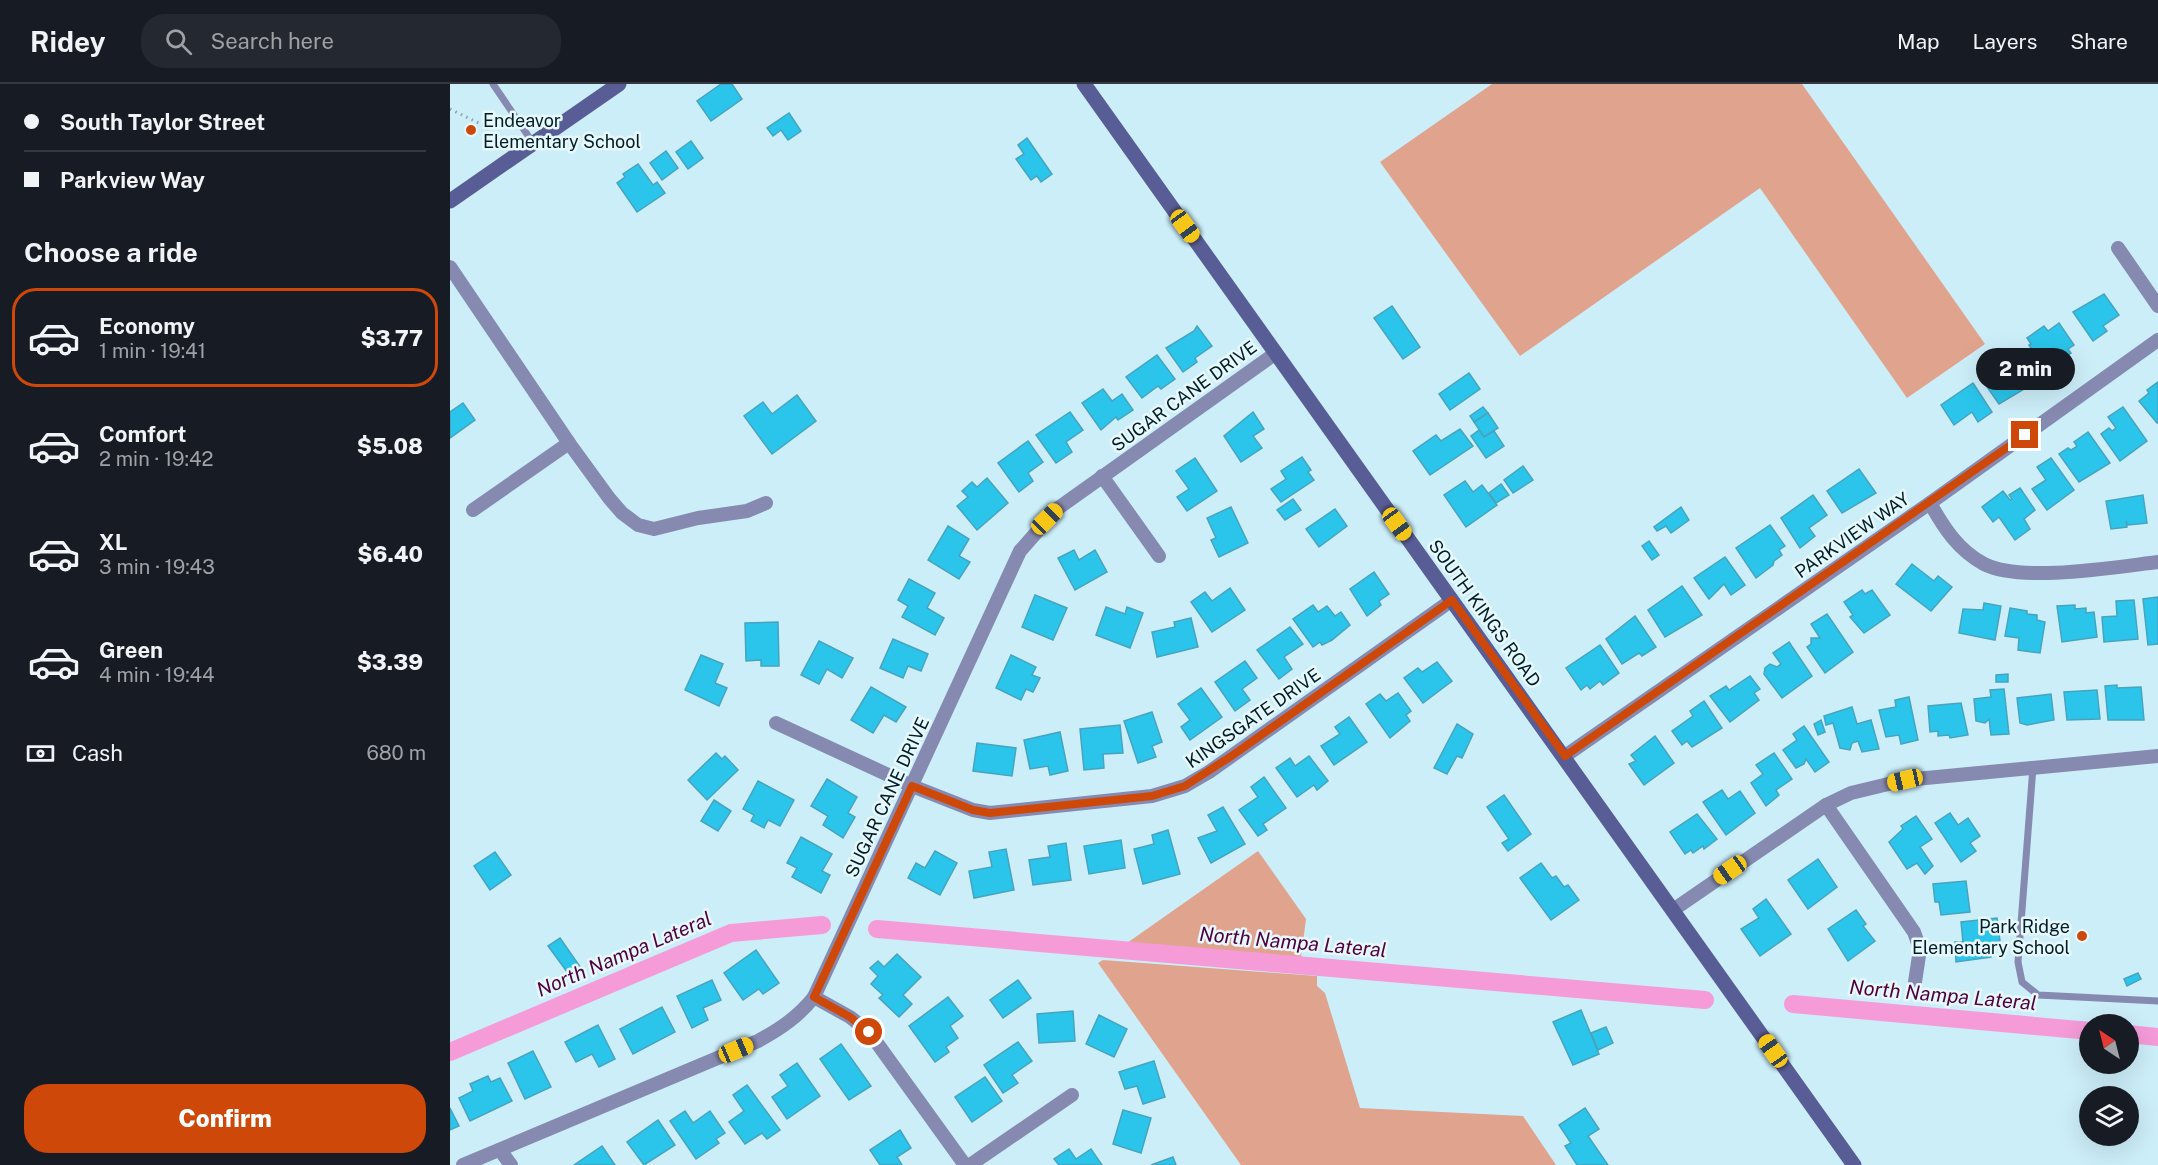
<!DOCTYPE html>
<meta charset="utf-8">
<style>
body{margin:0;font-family:"Public Sans",sans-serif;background:#242831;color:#f1f3f6;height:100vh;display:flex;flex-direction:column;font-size:22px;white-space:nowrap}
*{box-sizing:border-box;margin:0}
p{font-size:20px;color:#9ea1a6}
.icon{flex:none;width:33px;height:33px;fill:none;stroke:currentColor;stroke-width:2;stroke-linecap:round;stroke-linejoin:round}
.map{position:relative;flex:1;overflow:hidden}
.side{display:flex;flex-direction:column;background:#171b24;width:450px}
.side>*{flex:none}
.hud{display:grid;align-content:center;height:132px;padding:0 24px;background:#171b24}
.needle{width:39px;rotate:325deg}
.tools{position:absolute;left:1629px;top:930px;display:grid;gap:12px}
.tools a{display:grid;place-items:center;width:60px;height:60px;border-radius:50%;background:#171b24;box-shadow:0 6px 24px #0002;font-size:30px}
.end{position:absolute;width:27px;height:27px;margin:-14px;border:8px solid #ce4809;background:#fff;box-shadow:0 0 0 3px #fff}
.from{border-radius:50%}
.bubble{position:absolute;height:42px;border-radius:21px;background:#171b24;box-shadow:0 6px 24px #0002;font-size:20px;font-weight:800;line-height:42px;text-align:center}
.car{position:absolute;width:18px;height:36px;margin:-18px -9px;border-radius:8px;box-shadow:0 0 4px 2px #0007;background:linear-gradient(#f5c518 24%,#345 0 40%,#f5c518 0 76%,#345 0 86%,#f5c518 0)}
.hud b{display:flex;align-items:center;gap:21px;height:57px;font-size:22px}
.hud b+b{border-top:2px solid #363941}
.hud i{width:15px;height:15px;background:#f1f3f6}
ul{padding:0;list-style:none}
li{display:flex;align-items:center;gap:18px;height:99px;margin:0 12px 9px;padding:0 12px;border:3px solid transparent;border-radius:24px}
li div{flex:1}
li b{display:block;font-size:22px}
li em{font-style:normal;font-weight:800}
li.selected{border-color:#ce4809}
li>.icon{width:54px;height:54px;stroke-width:1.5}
h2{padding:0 24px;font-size:27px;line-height:72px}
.pay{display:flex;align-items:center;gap:15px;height:66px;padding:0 24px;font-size:22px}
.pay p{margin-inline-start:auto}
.cta{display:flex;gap:12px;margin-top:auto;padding:12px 24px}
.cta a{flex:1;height:69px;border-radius:24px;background:#ce4809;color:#fff;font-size:24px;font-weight:800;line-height:69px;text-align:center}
header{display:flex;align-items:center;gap:36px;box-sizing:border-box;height:84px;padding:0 30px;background:#171b24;border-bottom:2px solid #363941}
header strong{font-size:28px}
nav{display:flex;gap:33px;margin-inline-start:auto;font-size:21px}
.search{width:420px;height:54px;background:#242831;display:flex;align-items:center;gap:15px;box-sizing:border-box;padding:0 21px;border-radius:24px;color:#9ea1a6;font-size:22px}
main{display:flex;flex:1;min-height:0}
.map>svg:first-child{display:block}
</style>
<header>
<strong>Ridey</strong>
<div class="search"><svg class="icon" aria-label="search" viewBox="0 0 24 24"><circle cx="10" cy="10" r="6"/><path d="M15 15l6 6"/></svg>Search here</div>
<nav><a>Map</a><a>Layers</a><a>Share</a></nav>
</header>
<main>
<section class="side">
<div class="hud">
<b><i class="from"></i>South Taylor Street</b>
<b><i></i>Parkview Way</b>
</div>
<h2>Choose a ride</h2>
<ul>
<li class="selected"><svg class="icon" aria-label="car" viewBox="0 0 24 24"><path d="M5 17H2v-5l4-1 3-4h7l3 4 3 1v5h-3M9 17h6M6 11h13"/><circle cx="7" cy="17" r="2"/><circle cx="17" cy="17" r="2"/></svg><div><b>Economy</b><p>1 min · 19:41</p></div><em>$3.77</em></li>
<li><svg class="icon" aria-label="car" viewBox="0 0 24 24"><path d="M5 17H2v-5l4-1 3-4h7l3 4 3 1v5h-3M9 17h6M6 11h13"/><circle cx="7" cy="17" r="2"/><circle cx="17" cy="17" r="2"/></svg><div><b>Comfort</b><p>2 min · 19:42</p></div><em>$5.08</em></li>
<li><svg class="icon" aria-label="car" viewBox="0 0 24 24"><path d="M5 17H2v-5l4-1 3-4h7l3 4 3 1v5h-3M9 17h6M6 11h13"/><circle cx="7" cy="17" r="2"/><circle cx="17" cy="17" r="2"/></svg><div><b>XL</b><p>3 min · 19:43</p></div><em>$6.40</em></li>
<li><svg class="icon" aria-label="car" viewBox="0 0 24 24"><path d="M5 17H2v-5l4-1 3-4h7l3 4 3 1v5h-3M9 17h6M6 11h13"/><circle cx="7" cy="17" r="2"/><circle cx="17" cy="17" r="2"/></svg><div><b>Green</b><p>4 min · 19:44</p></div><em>$3.39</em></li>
</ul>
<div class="pay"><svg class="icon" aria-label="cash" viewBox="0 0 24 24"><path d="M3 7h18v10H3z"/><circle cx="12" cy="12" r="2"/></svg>Cash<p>680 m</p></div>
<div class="cta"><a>Confirm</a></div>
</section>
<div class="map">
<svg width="1708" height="1081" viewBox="0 0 1708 1081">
<rect width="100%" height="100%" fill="#cceef9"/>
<g fill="#e0a38e">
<polygon points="1042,0 1352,0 1535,260 1457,314 1310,104 1070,272 930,78"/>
<polygon points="808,767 856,835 851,873 677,859"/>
<polygon points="653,876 867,892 867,902 875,909 910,1024 1073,1032 1106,1081 791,1081 648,879"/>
</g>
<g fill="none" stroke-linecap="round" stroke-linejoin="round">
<g stroke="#f49bd8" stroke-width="18">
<polyline points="427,845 1255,916"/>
<polyline points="1343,920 1640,947"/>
<polyline points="1678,950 1708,953"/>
<polyline points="0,968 281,849 372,841"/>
</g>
</g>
<g fill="#2bc5eb" stroke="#46a4bf" stroke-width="1.5">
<polygon points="271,0 282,0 292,15 261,37 247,17"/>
<polygon points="339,29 351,47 338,56 331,46 323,52 317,44"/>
<polygon points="577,54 602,90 591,98 587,92 581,96 566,75 574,70 568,61"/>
<polygon points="241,57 253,74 238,85 226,68"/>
<polygon points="216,67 228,84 212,96 200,79"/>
<polygon points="188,80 203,101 207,98 215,109 187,128 167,99 175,93 173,90"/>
<polygon points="1654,210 1669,231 1653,242 1657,247 1643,257 1623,228"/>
<polygon points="942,222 970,263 953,275 924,234"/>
<polygon points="1609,239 1624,261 1618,265 1621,269 1610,276 1612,279 1597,289 1579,261 1581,260 1577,254 1594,242 1598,247"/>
<polygon points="747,242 762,262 745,274 747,278 733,288 716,264 744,247"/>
<polygon points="707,271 725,295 711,305 708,302 692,314 676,293"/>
<polygon points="1570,275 1586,298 1549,320 1535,300"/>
<polygon points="1019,289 1030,305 1000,326 989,310"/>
<polygon points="1708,298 1708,339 1707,339 1689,317 1699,309 1697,306"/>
<polygon points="1523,299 1542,328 1528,338 1522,328 1504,341 1491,321"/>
<polygon points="653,305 662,317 672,310 683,326 668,336 666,333 651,346 632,319"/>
<polygon points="347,311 366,337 322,370 294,332 313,318 322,330"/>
<polygon points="13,319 25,336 0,354 0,328"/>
<polygon points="1033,323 1038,329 1024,338 1020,332"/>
<polygon points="1673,323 1697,357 1670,377 1651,350 1659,344 1662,347 1666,344 1658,333"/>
<polygon points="620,328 633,346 616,358 622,368 606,379 586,351"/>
<polygon points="803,328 814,345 803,352 812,364 791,378 774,352"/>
<polygon points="1038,329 1048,344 1034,353 1024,338"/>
<polygon points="1010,345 1023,362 980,391 963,367 986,351 991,357"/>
<polygon points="1029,346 1034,353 1044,347 1054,362 1036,374 1021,352"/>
<polygon points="1638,348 1660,379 1629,398 1609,370 1618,364 1621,366 1627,362 1624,358"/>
<polygon points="578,357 593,378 578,389 583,397 569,408 548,379"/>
<polygon points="852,373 861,386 858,388 864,396 831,418 821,405 836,395 831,387"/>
<polygon points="745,374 767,407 737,427 727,413 739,405 726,387"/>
<polygon points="1601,374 1624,406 1597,426 1582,405 1596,396 1587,383"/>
<polygon points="1073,382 1083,396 1063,409 1054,396"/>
<polygon points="1409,385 1426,409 1392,429 1377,407"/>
<polygon points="537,394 558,419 527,446 507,422 518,413 512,407 522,398 527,403"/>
<polygon points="1015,397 1023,408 1032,401 1047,421 1016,443 994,411"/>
<polygon points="1051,400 1059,411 1046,419 1039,409"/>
<polygon points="1570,404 1585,426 1574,435 1580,445 1565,456 1549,433 1543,438 1532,423 1553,407 1560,416 1562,415 1559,411"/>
<polygon points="1363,411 1377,431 1359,444 1365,452 1350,464 1331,434"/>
<polygon points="1693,411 1697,439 1678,441 1676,437 1677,443 1661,445 1656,417"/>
<polygon points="843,415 851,426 835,436 827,426"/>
<polygon points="781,423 798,459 769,473 761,456 766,454 757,434"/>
<polygon points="1231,423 1239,436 1221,449 1216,442 1207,447 1204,443"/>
<polygon points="885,425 897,442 869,463 856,445"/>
<polygon points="1320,441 1335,462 1329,466 1332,471 1324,477 1323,481 1306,494 1286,464"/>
<polygon points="498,442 519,455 509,472 520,478 509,495 478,476"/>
<polygon points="1199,457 1209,471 1202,476 1192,462"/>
<polygon points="624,466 629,476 645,466 657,488 625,506 608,474"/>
<polygon points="1275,473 1295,501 1281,511 1274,500 1259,515 1244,494"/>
<polygon points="1462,480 1484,497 1488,492 1502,503 1481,527 1446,500"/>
<polygon points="924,488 939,510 929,517 931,521 917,532 900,505"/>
<polygon points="459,495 485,509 477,524 494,534 485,551 452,533 458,522 448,516"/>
<polygon points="1232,502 1252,531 1215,553 1198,526"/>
<polygon points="780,504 795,526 762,548 741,518 755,508 762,517"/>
<polygon points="1412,506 1415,510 1422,506 1440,531 1414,549 1400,533 1403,531 1394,518"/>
<polygon points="585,511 617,524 603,556 572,543"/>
<polygon points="1708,513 1708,560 1698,561 1693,515"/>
<polygon points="1684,516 1688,555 1654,558 1652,533 1667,532 1666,517"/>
<polygon points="1534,519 1551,522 1545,556 1509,549 1513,525 1533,526"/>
<polygon points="863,521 868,528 877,522 885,532 891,528 900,541 882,556 872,561 870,558 863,563 843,535"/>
<polygon points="1625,521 1625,525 1636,524 1636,529 1644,528 1647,553 1612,558 1607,522"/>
<polygon points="656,523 675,530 677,523 693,529 680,564 646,551"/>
<polygon points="1560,524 1577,527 1577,530 1587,531 1587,536 1595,538 1590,569 1568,566 1569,554 1555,552"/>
<polygon points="1377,530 1403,568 1375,589 1357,563 1361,560 1361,554 1370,554 1361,540"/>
<polygon points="1185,532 1206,563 1192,572 1189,569 1172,580 1156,555"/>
<polygon points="741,534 748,563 707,573 702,548 725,543 724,538"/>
<polygon points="328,538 329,582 311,582 311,576 296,577 295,539"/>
<polygon points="840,543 853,560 834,573 842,585 829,595 807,566"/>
<polygon points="443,555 478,570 471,587 458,582 453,594 430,584"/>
<polygon points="369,557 403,574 392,594 377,585 369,600 351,591"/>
<polygon points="1339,558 1362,592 1332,614 1314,590 1315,584 1320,580 1327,583 1331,580 1323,569"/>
<polygon points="1150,561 1169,589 1153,601 1150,597 1140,605 1137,601 1131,606 1116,584"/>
<polygon points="251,571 273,580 265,599 277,604 269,622 235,606"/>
<polygon points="561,571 586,583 582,591 590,594 583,608 576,605 571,616 546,604"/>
<polygon points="795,577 807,594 792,605 800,616 785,627 765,598"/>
<polygon points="987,578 1002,597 973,619 954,594 968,584 972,588"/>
<polygon points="1558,590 1558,598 1546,598 1546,591"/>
<polygon points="1300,592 1310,605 1304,609 1309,616 1280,638 1260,612 1276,602 1279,606"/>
<polygon points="1667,601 1667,604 1691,603 1694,636 1658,636 1655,602"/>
<polygon points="421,603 456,623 446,638 434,631 423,649 401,636"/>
<polygon points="751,604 772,633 740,656 731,643 740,636 728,620"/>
<polygon points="1554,605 1559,650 1541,651 1539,635 1535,639 1526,637 1524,615 1541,613 1540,606"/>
<polygon points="1647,606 1650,635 1617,636 1614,608"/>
<polygon points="948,609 961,627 956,631 960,637 940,654 916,620 930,610 936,617"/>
<polygon points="1601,610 1604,636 1577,641 1570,639 1567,614"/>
<polygon points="1459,613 1468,656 1451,660 1449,651 1436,653 1429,626 1446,623 1445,616"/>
<polygon points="1254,617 1272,644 1242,663 1237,657 1232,661 1222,647 1243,632 1240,627"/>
<polygon points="1511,619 1518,651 1500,654 1499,651 1488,652 1488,647 1480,648 1478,622"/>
<polygon points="1402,623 1407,640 1421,636 1429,665 1412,668 1408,657 1402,659 1400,666 1390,664 1383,639 1376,641 1374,632"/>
<polygon points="702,628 712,658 702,662 706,673 688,679 674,637"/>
<polygon points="899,633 917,658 884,681 871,662 890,650 885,643"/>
<polygon points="1371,636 1375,648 1368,651 1364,640"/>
<polygon points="1007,640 1023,650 1012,674 1007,672 997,690 984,684"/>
<polygon points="670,641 673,669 653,670 654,684 634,686 630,645"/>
<polygon points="1354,642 1379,678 1365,688 1356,675 1354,680 1346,684 1333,666 1347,656 1343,650"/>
<polygon points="610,648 618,687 600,691 598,682 580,685 574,656"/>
<polygon points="1205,652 1224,679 1194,701 1179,680 1186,677 1181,671"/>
<polygon points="527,659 566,664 562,692 523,687"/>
<polygon points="266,669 272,675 275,672 288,686 257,716 238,696"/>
<polygon points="1324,669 1342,695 1326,706 1329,711 1316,722 1301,699 1313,690 1306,681"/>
<polygon points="859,672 878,697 867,706 864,701 847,713 826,684 840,674 845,682"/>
<polygon points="814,693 836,724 813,740 817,746 808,752 789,726 808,713 801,703"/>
<polygon points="377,695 407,713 398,729 405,733 393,754 373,741 378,732 361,722"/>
<polygon points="308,697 344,716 330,742 318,736 314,744 301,737 304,731 293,725"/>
<polygon points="1272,706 1278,715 1290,707 1305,729 1276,751 1253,718"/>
<polygon points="1054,711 1081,750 1058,767 1052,759 1059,755 1037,723"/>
<polygon points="264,716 281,727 268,747 251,737"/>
<polygon points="773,723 795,760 761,779 748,754 767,747 758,731"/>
<polygon points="1500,729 1508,741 1518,734 1530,752 1520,759 1526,767 1511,778 1485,739"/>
<polygon points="1247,730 1267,755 1254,765 1253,762 1243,769 1241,766 1235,770 1220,748"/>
<polygon points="1466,732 1482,755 1470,763 1483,782 1475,790 1467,779 1457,785 1439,758 1453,745 1451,742"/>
<polygon points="718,746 730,790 693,800 684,765 704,760 702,751"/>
<polygon points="351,753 382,770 372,787 380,791 371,809 342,793 347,784 337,779"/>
<polygon points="671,756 675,784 639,790 634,762"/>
<polygon points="616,759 621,796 583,801 579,776 600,773 598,762"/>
<polygon points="556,765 564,806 524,814 519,787 542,783 539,768"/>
<polygon points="485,767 507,779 490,811 458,794 466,779 475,784"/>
<polygon points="45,768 61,791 40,806 24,782"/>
<polygon points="1368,775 1387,803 1358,825 1338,796"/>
<polygon points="1091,779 1102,794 1106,792 1114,803 1118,801 1129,816 1101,836 1070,794"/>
<polygon points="1516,797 1520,828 1491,831 1489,818 1485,818 1483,800"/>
<polygon points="1316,815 1341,850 1310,872 1291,845 1309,834 1303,825"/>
<polygon points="1406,826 1416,840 1413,842 1425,857 1398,877 1378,845"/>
<polygon points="1547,834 1550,857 1540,859 1541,873 1506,878 1505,858 1513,858 1511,838"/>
<polygon points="110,854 131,884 120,892 98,862"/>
<polygon points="306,866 329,899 313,910 309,905 293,916 274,889"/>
<polygon points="447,870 471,893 453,911 462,920 449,933 429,914 433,911 421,900 428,892 420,884 428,877 434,883"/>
<polygon points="1688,889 1691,895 1677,902 1674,895"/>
<polygon points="262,896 271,916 253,924 258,936 242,944 227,912"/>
<polygon points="568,896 581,914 553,934 540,916"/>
<polygon points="498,913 513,932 500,942 508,954 496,963 499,968 485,978 459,942"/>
<polygon points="212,923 225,948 183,970 170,945"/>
<polygon points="1131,926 1149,970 1123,981 1103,938"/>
<polygon points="623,927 625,957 589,959 587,930"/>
<polygon points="649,931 677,945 664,973 636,960"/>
<polygon points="148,941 165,975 149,983 142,970 126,978 115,958"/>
<polygon points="1156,943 1163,959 1148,966 1141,949"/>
<polygon points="568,958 582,977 562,991 568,999 553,1009 534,981"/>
<polygon points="391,960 421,1002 399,1016 370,975"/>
<polygon points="83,967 101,1003 75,1015 58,979"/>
<polygon points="704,977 715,1013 693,1020 687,1002 675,1005 669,988"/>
<polygon points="347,979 370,1012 337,1035 322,1013 338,1002 330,991"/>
<polygon points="38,992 41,998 50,994 62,1017 20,1037 9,1014 23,1007 20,1000"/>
<polygon points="535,993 552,1017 522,1038 505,1013"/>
<polygon points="297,1001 330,1046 317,1055 312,1049 295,1060 279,1038 294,1027 283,1011"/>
<polygon points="0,1024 9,1042 0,1046"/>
<polygon points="1135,1024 1149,1045 1138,1052 1158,1081 1127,1081 1115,1062 1121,1059 1109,1041"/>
<polygon points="673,1026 701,1034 691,1069 663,1060"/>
<polygon points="235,1027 243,1039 260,1027 275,1049 266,1055 269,1059 246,1075 220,1037"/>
<polygon points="208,1036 225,1061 194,1081 177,1058"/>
<polygon points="450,1046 461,1064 447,1073 452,1081 430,1081 420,1066"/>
<polygon points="152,1062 165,1081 124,1081"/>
<polygon points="619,1065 626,1075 641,1065 652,1081 609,1081 604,1075"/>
<polygon points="723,1073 726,1081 701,1081"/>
</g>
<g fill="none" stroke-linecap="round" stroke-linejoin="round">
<polyline stroke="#85a5af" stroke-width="3" stroke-dasharray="1.5 4.5" stroke-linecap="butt" points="0,25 37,43 43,51"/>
<g stroke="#868ab1" stroke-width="7">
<polyline points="43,0 83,59"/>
<polyline points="1583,683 1568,878 1572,898 1588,911 1708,917"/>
</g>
<g stroke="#868ab1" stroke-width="14">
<polyline points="1668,164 1708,222"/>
<polyline points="0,183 119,359 159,414 172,429 188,441 204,445 248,434 297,427 316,419"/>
<polyline points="652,392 709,472"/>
<path d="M1480,419C1494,444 1508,466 1534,480C1571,499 1666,483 1708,478"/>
<polyline points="23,426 119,359"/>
<polyline points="326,639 462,702 523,726 540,729 702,712 735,702 759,688 1002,516"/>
<polyline points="1115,672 1480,419 1708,256"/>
<polyline points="1376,721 1464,848 1470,865 1465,898"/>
<polyline points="1223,826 1376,721 1401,709 1455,696 1708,672"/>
<polyline points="364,913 400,933 419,948 515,1081"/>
<polyline points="50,1066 61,1081"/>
<path d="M13,1081L308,957C330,945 348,933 364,913L570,467L607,425L826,269"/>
<polyline points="520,1081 622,1011"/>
</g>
<g stroke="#595d95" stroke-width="15">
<polyline points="634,0 1404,1081"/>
<polyline points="0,117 169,0"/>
</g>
</g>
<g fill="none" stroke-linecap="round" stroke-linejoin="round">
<polyline stroke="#ce4809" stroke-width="8" points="419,948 400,933 364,913 462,702 523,726 540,729 702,712 735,702 783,671 1002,516 1115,672 1575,351"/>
</g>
<g fill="#ce4809" stroke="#e7f8fd" stroke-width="2">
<circle cx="21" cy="46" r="6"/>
<circle cx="1632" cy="852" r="6"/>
</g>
<g text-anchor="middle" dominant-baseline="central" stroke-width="5" stroke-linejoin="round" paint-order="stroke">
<g font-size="18" fill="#011e26" stroke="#e7f8fd" text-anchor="start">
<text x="33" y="36">Endeavor<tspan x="33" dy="21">Elementary School</tspan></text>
<text x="1620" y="842" text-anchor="end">Park Ridge<tspan x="1620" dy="21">Elementary School</tspan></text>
</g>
<g font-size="18" fill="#011e26" stroke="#e7f8fd">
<text transform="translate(734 312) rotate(-36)">SUGAR CANE DRIVE</text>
<text transform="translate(1402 451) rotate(-35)">PARKVIEW WAY</text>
<text transform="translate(1035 529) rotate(54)">SOUTH KINGS ROAD</text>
<text transform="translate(803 634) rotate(-35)">KINGSGATE DRIVE</text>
<text transform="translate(437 713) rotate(-65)">SUGAR CANE DRIVE</text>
</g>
<g font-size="20" font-style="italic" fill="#50003f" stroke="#e7f8fd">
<text transform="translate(843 858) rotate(5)">North Nampa Lateral</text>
<text transform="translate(174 870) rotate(-23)">North Nampa Lateral</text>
<text transform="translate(1493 911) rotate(5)">North Nampa Lateral</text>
</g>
</g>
</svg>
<div class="tools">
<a><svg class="needle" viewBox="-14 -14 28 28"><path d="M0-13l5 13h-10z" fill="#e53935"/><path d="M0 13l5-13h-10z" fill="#9ea1a6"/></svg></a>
<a><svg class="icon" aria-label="layers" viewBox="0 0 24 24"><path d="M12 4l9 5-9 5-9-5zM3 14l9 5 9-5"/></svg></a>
</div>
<i class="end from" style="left:419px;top:948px"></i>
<i class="end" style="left:1575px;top:351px"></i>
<div class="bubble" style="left:1526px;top:264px;width:99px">2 min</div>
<i class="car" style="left:735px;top:142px;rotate:144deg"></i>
<i class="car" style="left:597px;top:435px;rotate:45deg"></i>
<i class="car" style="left:947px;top:440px;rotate:144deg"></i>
<i class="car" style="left:1455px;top:696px;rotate:257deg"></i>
<i class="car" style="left:1280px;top:786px;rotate:235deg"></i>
<i class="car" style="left:286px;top:966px;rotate:67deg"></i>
<i class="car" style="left:1323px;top:967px;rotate:325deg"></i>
</div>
</main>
